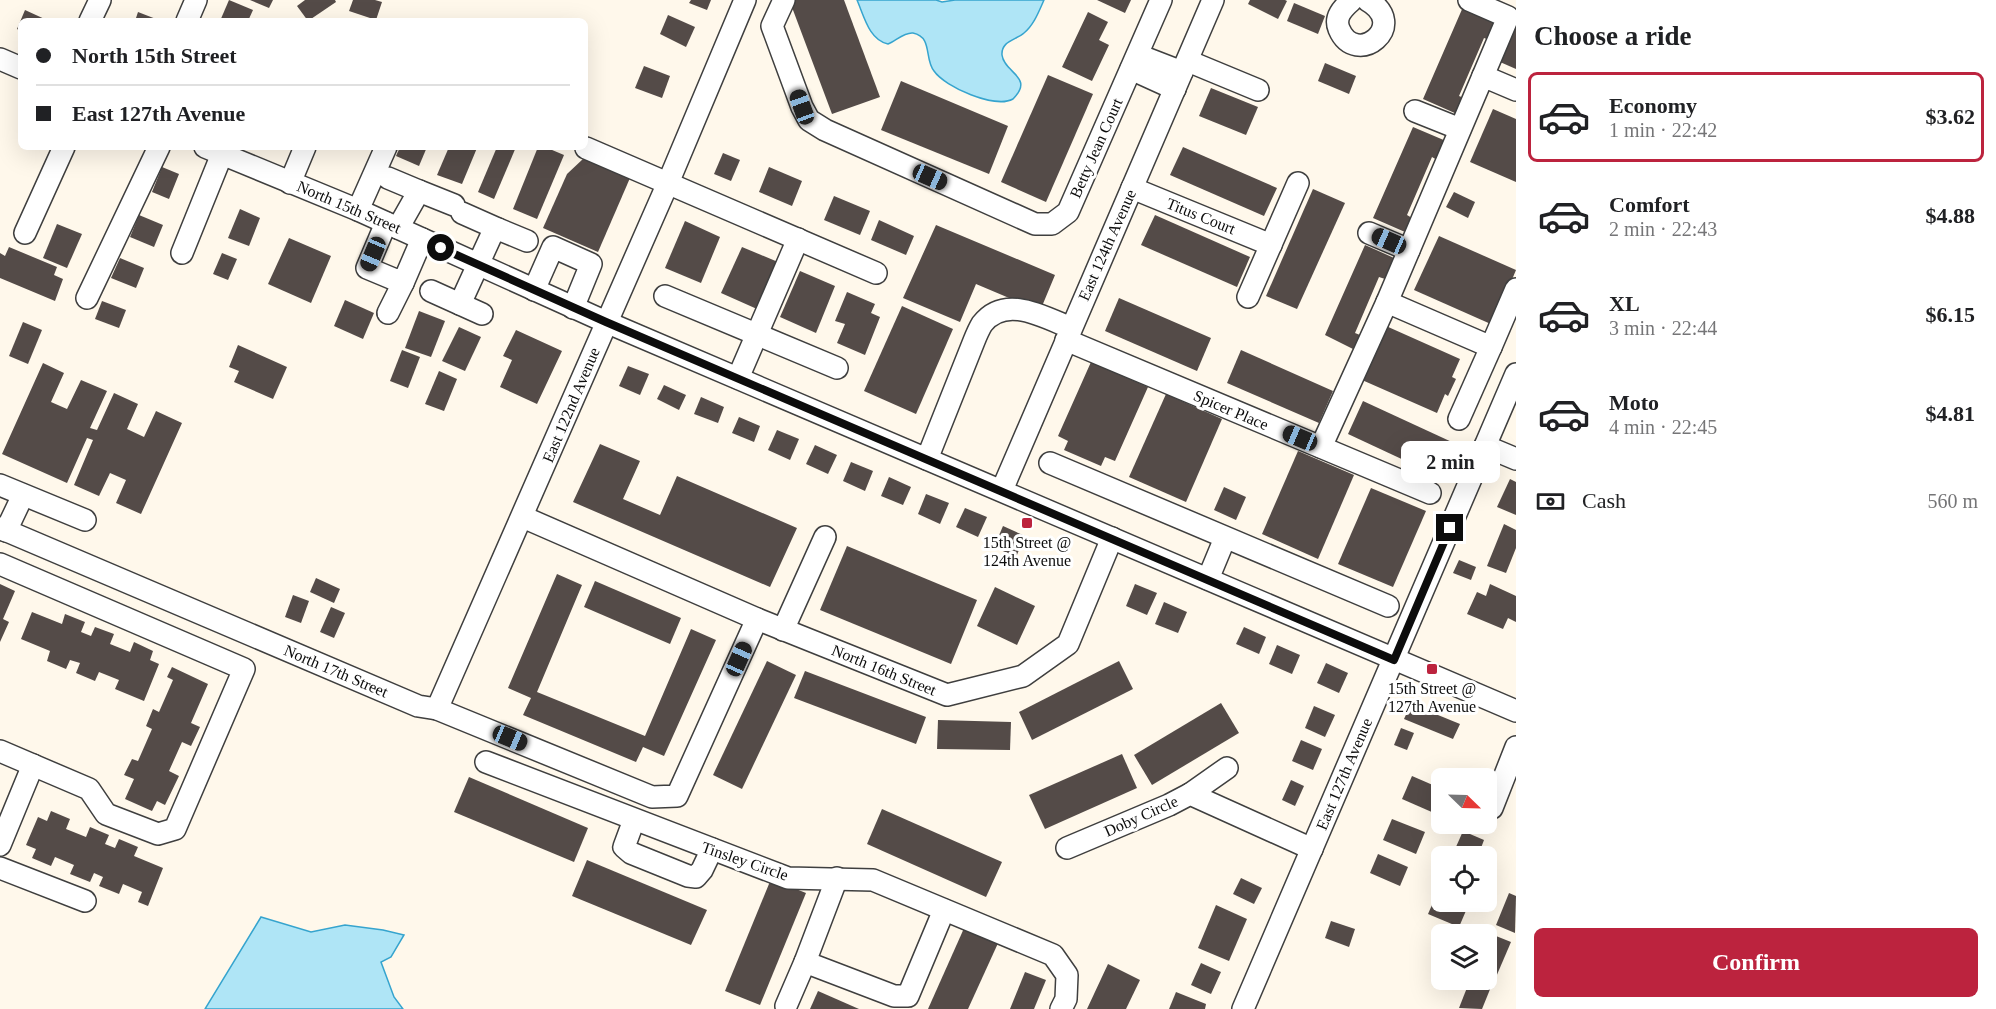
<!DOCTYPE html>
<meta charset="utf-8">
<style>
body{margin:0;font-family:Georgia,serif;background:#f6f6f6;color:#202124;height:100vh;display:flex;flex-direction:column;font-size:22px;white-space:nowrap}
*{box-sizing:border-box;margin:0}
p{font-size:20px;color:#757577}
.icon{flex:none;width:33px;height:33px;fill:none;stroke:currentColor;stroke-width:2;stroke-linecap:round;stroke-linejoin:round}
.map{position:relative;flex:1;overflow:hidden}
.side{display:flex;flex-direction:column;background:#fff;width:480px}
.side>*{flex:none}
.guide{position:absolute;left:18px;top:18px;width:570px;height:132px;border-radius:9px;box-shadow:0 6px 24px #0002;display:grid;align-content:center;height:132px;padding:0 18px;background:#fff}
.needle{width:39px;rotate:113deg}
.fabs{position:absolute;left:1431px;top:768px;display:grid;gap:12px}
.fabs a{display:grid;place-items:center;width:66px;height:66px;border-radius:9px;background:#fff;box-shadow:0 6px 24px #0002;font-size:30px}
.end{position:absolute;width:27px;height:27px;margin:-14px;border:8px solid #0c0c0c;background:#fff;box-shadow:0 0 0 3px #fff}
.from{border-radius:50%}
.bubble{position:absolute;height:42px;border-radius:9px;background:#fff;box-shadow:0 6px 24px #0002;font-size:20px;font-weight:600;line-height:42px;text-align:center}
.car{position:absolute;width:18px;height:36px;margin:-18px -9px;border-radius:8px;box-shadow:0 0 4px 2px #0007;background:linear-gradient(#222 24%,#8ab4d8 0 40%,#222 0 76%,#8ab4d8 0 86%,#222 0)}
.guide b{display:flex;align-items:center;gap:21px;height:57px;font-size:22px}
.guide b+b{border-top:2px solid #e0e0e0}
.guide i{width:15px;height:15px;background:#202124}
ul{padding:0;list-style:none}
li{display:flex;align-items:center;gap:18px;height:90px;margin:0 12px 9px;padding:0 6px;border:3px solid transparent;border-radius:9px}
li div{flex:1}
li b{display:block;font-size:22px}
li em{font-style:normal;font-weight:600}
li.on{border-color:#bc233e}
li>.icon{width:54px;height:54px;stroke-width:1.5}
h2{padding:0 18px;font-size:27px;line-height:72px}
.pay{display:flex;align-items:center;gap:15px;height:66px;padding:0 18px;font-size:22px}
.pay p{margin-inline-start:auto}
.button{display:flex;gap:12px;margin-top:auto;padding:12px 18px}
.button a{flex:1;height:69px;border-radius:9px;background:#bc233e;color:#fff;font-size:24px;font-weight:600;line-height:69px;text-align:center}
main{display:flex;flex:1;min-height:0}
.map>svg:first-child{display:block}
</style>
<main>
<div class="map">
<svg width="1516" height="1009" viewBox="0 0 1516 1009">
<rect width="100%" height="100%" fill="#fff8eb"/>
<g fill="#afe5f6" stroke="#36a4ce" stroke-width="1.5">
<path d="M857,0H936L942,2L955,0H1044C1039,11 1034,25 1024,33C1016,40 1001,41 1002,55C1004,73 1035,77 1013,99C995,109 945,87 934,71C924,59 933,37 913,33C904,32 896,41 888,44C869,40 864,16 857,0Z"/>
<polygon points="261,917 311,932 345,925 383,930 404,935 391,957 381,962 394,997 403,1009 205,1009"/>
</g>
<g fill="#544b48">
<polygon points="229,0 253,10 248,21 220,21"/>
<polygon points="250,0 273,0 269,8"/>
<polygon points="305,0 335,0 336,2 308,21 297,6"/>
<polygon points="353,0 375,0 382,2 376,20 349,11"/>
<polygon points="691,0 711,0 707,10 689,3"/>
<polygon points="796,0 844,0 880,97 832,114 790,2"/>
<polygon points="1097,0 1131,0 1125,13"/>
<polygon points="1250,0 1285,0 1287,1 1278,19 1248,4"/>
<polygon points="1294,3 1325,16 1318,34 1287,21"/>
<polygon points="1463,7 1497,21 1489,40 1484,38 1459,96 1464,98 1457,114 1423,99"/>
<polygon points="25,10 49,21 21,21 21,31 17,29"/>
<polygon points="138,12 156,19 155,21 135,21"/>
<polygon points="1088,12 1108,22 1099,40 1109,45 1092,81 1062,67"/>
<polygon points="668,15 695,27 686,47 660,34"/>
<polygon points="1516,23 1516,69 1500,62"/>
<polygon points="1325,63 1356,76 1349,94 1318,81"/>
<polygon points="644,66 670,76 662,98 635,88"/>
<polygon points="1048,75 1093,94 1046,202 1001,182"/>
<polygon points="901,81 1008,126 989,174 881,130"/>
<polygon points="1211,88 1258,107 1246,135 1199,116"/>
<polygon points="1493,109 1516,119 1516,182 1470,162"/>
<polygon points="1413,127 1446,141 1437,160 1432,157 1407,215 1412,218 1405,232 1373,218"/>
<polygon points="400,147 427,147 419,166 396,156"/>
<polygon points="449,147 477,148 462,184 437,175"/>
<polygon points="497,147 516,147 494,199 478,192"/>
<polygon points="538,147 545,147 564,155 537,219 513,209"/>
<polygon points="1183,147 1277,188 1264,216 1170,175"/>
<polygon points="723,153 740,160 731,181 714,174"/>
<polygon points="584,158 630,178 598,252 543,228 567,174"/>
<polygon points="162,167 179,174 169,199 152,192"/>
<polygon points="769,167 802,181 792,206 759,192"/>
<polygon points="1313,189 1345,203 1297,309 1266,296"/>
<polygon points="1454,192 1475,202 1468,218 1446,207"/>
<polygon points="834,196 870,211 860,235 824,220"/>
<polygon points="240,209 260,218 249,246 228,238"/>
<polygon points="139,215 163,225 154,247 130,237"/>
<polygon points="1155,215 1250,257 1237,287 1141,245"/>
<polygon points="879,220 914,236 906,255 871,240"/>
<polygon points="685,221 720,237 701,283 665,268"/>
<polygon points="57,224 82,234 67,268 43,258"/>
<polygon points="936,225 1055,275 1040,311 976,284 960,322 903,298"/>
<polygon points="1439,236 1516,270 1493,325 1414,290"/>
<polygon points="289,238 331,256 311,303 268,284"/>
<polygon points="1365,245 1394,258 1385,279 1379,277 1355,333 1360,335 1353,349 1325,335"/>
<polygon points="9,247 57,267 54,275 63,279 55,301 0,278 0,253 5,256"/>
<polygon points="742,247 778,262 757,309 721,293"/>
<polygon points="222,253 237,259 228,280 213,274"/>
<polygon points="120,258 144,268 136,288 111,278"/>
<polygon points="800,271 835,286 816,333 780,317"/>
<polygon points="847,292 875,304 871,313 880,317 865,355 837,343 845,324 835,321"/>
<polygon points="1119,298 1211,338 1197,371 1105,331"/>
<polygon points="345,300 374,313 363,339 334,326"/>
<polygon points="102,301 126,310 119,328 95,319"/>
<polygon points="902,306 953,329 916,414 864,391"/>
<polygon points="419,311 445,321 431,357 405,348"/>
<polygon points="23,322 42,330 28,364 9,356"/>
<polygon points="1386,326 1460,359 1452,377 1456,379 1448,396 1445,394 1437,413 1362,380"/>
<polygon points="459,327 481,337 465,371 442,361"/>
<polygon points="516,330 562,351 537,404 500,387 512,360 503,356"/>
<polygon points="238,345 287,367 273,399 234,382 239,371 229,367"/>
<polygon points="402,350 420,357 408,388 390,381"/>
<polygon points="1241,350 1333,391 1319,423 1227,383"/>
<polygon points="1091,362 1148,387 1115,461 1105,457 1101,466 1064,450 1068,441 1058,436"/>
<polygon points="43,363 64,373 51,402 67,409 81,380 107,391 90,428 97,430 114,393 138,404 127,429 144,437 156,411 182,423 141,514 116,503 126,480 110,473 99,496 74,485 93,440 87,438 67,483 2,454"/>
<polygon points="628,366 649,374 640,395 619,386"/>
<polygon points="439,371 457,379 444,411 425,404"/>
<polygon points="664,385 686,395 679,410 657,399"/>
<polygon points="1166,394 1222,419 1186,502 1129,477"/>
<polygon points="701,397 724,407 718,423 694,414"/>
<polygon points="1363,401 1454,443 1438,476 1348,434"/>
<polygon points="739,417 760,426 754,442 732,433"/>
<polygon points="777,430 799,439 790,460 768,450"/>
<polygon points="600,444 640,461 623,499 660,515 677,476 797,528 770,587 573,502"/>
<polygon points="815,445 837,455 828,474 806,464"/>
<polygon points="1298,451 1354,475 1318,559 1262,534"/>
<polygon points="851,462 873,471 865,491 843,481"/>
<polygon points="889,477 911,487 903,505 881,496"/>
<polygon points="1510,479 1516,482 1516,515 1497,507"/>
<polygon points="1224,487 1246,497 1236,520 1214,510"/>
<polygon points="1371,488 1426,511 1393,587 1338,564"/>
<polygon points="926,494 949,503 940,524 918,514"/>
<polygon points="965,508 987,517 978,537 956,527"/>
<polygon points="1504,524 1516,530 1516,548 1506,573 1487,566"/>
<polygon points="1003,526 1025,536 1016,557 994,547"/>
<polygon points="847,546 977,600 951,664 820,610"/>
<polygon points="1459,560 1476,567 1471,580 1453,573"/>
<polygon points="557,574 582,585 537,692 645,736 691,629 716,640 664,756 643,747 636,762 523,715 531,698 508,688"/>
<polygon points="316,578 340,589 334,603 310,592"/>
<polygon points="595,581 681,618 670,644 584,607"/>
<polygon points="0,584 15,591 3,619 9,622 0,642"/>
<polygon points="1135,584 1157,593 1147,615 1126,606"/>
<polygon points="1490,584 1516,596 1516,622 1508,618 1503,629 1467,614 1477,592 1486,596"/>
<polygon points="995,587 1035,606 1017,645 977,626"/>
<polygon points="293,595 309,601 301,623 285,617"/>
<polygon points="1164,602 1187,612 1178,633 1155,624"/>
<polygon points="331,607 345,613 334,638 320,632"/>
<polygon points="32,612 62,624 65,614 85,622 81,632 91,636 95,627 114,634 110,644 130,652 134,642 153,651 150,660 159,664 144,701 115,689 119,680 99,672 95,681 76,673 80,663 70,660 66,669 47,661 50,651 21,639"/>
<polygon points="1244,627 1266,637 1259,654 1236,644"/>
<polygon points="1277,645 1300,655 1292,674 1269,664"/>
<polygon points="767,661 796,675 742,789 713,775"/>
<polygon points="1119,661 1133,689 1032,740 1019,712"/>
<polygon points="1326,663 1348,673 1339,693 1317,683"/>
<polygon points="172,667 208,684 191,723 200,727 191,746 182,742 169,771 179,776 165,805 157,801 152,811 125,799 134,779 124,775 132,759 138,761 152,729 146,726 153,709 159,712 173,680 167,677"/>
<polygon points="805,671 926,717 916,744 794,698"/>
<polygon points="1221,703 1239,733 1152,785 1134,755"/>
<polygon points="1411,704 1460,724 1453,739 1404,719"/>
<polygon points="1314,706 1335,715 1325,737 1305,728"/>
<polygon points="938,720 1011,722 1010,750 937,749"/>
<polygon points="1401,728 1414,733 1407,750 1394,745"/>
<polygon points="1301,740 1322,749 1313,770 1292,761"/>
<polygon points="1122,754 1137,788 1045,829 1029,795"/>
<polygon points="1412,776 1442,789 1442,795 1434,813 1402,799"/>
<polygon points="469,777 588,828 574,862 454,812"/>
<polygon points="1291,780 1304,786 1295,806 1282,800"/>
<polygon points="882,809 1002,862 986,897 867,844"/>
<polygon points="51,811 70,819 66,829 86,837 90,827 109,835 105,844 115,848 119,839 138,847 134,856 163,868 148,906 138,902 142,892 123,884 119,894 99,886 103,877 94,873 90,882 70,874 74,865 55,857 51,866 32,858 36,849 26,845 38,817 47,821"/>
<polygon points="1392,819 1425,832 1416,854 1383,840"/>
<polygon points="1463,831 1484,840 1478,856 1452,856"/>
<polygon points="1378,854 1408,867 1400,886 1370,873"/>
<polygon points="587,860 707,910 691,945 572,896"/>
<polygon points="1241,878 1262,888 1254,904 1233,894"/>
<polygon points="771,879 806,893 760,1005 725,991"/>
<polygon points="1442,882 1442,902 1459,902 1468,906 1459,927 1428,914"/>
<polygon points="1509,893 1516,896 1515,933 1496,925"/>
<polygon points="1216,905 1247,919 1229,961 1198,948"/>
<polygon points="1331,921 1355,929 1349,947 1325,938"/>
<polygon points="965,926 999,941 968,1009 928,1009"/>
<polygon points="1491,934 1511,942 1496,977 1486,973 1486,945"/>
<polygon points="1201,963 1221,972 1211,994 1191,985"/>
<polygon points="1108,964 1140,980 1126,1009 1087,1009"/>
<polygon points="1025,972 1046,980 1034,1009 1010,1009"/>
<polygon points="1486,979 1493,982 1482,1009 1459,1008 1470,980"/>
<polygon points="818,991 859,1009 810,1009"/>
<polygon points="1176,992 1206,1004 1205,1009 1169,1009"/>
</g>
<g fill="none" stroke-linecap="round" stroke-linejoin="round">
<defs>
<g id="minor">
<polyline points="784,0 772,26 802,107 809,120 825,130 1035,224 1052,224 1068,212 1161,0"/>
<polyline points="1469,0 1508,17 1483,76"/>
<path d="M1351,1C1343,8 1334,17 1339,29C1356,69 1411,25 1367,0"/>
<polyline points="90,21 100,0"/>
<polyline points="187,21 196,0"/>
<polyline points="1138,55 1182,72"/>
<polyline points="0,59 21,68"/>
<polyline points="1188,61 1258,90"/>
<polyline points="1131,69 1175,89"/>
<polyline points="1516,90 1483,76 1387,302 1491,347 1516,289"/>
<polyline points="1415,111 1460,129"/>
<polyline points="205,147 358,210 606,322 1516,711"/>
<polyline points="586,148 876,273"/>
<polyline points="388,178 419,191"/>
<polyline points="290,183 305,147"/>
<polyline points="1132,188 1271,245"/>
<polyline points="358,210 386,147"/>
<polyline points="462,213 498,229"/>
<polyline points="386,223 367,268 403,283 422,239"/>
<polyline points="398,228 419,191 454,205"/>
<polyline points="25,233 64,147"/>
<polyline points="1369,233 1409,250"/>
<polyline points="182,253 222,154"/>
<polyline points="534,290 553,247 591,264 573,308"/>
<polyline points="431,291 482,314"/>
<polyline points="665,296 837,368"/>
<polyline points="1248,297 1298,183"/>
<polyline points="87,298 159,147"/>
<polyline points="460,304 492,234 498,229 527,241"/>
<polyline points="388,313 403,283"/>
<polyline points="1066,340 1430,493"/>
<polyline points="738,378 798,239"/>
<polyline points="1459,419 1491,347"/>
<polyline points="1485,446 1516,459"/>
<polyline points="1321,447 1387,302"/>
<path d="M927,459L974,341C976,336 979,329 982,324C1005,294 1044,317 1071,328"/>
<polyline points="1050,463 1388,606"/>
<polyline points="0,485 85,520"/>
<polyline points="1002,490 1213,0"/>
<polyline points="523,517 757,619 947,695 1023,676 1068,644 1112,538"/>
<polyline points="0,528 418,706 437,709 652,797 677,796 757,619"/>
<polyline points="6,531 23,495"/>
<polyline points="0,564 244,669 175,829 158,834 106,814 89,789 0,751"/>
<polyline points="1208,579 1225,538"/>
<polyline points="783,630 825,537"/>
<polyline points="437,709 668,183 745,0"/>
<polyline points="486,762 788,878 873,880 1053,955 1067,975 1066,999 1061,1009"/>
<polyline points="1190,794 1227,768"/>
<polyline points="1492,808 1516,747"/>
<polyline points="634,820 624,847 631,853 688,876 696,877 702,870 712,849"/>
<polyline points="0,845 33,765"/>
<polyline points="1067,848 1169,805 1190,794 1312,849"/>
<polyline points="0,868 85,901"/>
<polyline points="837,878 805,962 894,996 908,996 944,910"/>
<polyline points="786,1006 805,962"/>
<polyline points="1243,1009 1516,374"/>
</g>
</defs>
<use href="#minor" stroke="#3f3f3f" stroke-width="24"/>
<use href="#minor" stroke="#fff" stroke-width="21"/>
</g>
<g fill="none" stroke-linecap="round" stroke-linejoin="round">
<polyline stroke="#0c0c0c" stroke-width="8" points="441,248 606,322 1394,660 1450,528"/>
</g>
<g fill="#bc233e" stroke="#fff" stroke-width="2">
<rect x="1021" y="517" width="12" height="12" rx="3"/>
<rect x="1426" y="663" width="12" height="12" rx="3"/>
</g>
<g text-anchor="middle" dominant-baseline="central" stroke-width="6" stroke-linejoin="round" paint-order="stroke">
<g font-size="16" fill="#0c0c0c" stroke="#fff">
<text transform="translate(1096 148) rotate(-66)">Betty Jean Court</text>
<text transform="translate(349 207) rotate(23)">North 15th Street</text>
<text transform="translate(1201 216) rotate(22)">Titus Court</text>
<text transform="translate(1107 245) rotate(-66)">East 124th Avenue</text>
<text transform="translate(571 405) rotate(-67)">East 122nd Avenue</text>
<text transform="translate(1231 410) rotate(23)">Spicer Place</text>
<text transform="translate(884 670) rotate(22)">North 16th Street</text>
<text transform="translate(336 671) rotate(23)">North 17th Street</text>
<text transform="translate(1344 774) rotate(-67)">East 127th Avenue</text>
<text transform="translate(1141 816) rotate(-24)">Doby Circle</text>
<text transform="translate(745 861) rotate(19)">Tinsley Circle</text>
</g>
<g font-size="16" fill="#0c0c0c" stroke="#fff">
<text x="1027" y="542">15th Street @<tspan x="1027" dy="18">124th Avenue</tspan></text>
<text x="1432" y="688">15th Street @<tspan x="1432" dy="18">127th Avenue</tspan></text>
</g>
</g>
</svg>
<div class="fabs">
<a><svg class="needle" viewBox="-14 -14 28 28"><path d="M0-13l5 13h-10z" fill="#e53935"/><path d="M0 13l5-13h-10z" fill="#757577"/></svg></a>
<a><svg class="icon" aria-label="locate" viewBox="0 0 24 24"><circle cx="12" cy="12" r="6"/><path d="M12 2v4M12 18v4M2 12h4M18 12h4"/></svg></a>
<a><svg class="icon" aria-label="layers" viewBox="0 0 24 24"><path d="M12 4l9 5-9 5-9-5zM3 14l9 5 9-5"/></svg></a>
</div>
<i class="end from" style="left:441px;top:248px"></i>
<i class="end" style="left:1450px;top:528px"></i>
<div class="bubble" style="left:1401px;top:441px;width:99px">2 min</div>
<i class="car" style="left:802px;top:107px;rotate:340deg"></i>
<i class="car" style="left:930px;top:177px;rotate:114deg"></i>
<i class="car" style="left:1389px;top:241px;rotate:294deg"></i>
<i class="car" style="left:373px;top:254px;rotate:203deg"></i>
<i class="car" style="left:1300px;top:438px;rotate:293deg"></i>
<i class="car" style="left:739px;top:659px;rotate:24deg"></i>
<i class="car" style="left:510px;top:738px;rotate:113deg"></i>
<div class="guide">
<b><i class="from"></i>North 15th Street</b>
<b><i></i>East 127th Avenue</b>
</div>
</div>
<section class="side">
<h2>Choose a ride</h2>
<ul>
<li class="on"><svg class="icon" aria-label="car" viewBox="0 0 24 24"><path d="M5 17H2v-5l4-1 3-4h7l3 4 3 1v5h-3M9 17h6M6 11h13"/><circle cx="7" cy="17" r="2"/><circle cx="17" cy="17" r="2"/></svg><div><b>Economy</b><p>1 min · 22:42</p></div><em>$3.62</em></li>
<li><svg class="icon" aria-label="car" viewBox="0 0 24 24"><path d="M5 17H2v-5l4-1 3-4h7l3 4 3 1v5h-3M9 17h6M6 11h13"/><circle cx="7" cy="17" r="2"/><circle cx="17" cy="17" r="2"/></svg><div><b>Comfort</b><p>2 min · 22:43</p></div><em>$4.88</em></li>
<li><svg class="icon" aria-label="car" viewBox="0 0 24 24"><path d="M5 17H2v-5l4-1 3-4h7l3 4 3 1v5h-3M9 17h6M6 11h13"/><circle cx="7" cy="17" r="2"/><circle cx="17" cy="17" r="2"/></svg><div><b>XL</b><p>3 min · 22:44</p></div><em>$6.15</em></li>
<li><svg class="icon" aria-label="car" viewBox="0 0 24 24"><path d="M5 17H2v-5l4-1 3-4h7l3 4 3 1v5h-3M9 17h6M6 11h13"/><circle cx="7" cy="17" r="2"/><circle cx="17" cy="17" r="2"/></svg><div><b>Moto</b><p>4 min · 22:45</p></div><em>$4.81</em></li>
</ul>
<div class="pay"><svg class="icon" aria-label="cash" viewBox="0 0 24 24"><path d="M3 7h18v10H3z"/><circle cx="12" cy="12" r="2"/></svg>Cash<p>560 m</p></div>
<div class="button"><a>Confirm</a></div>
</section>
</main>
